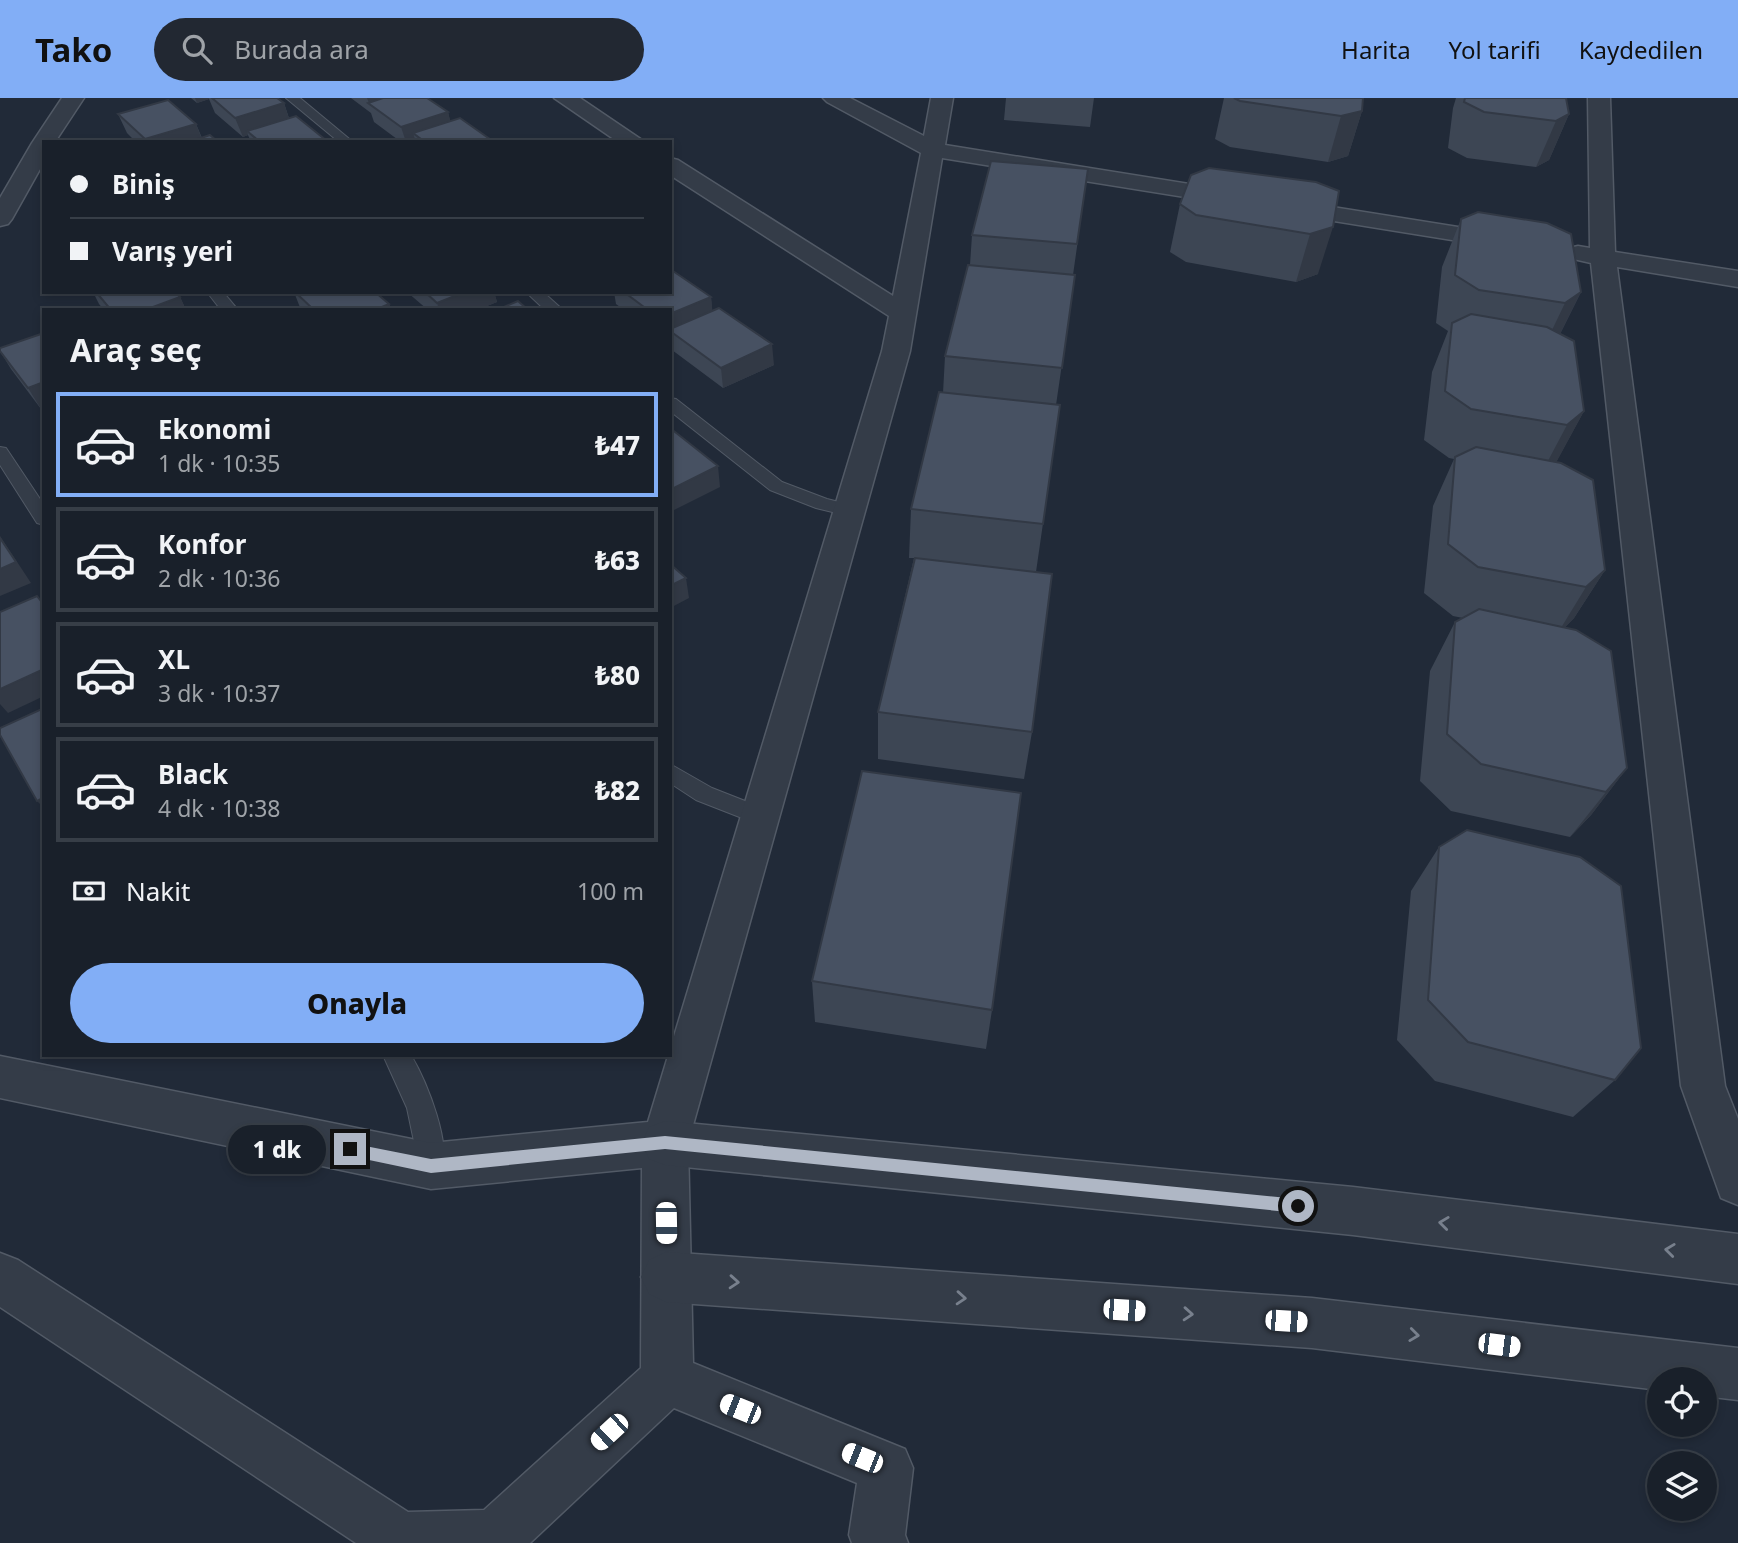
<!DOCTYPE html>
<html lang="tr">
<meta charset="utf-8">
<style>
body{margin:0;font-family:"Noto Sans",sans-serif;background:#222832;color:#f1f3f6;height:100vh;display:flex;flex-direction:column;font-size:26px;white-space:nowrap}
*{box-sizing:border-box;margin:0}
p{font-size:23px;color:#9fa3a8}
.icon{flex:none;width:38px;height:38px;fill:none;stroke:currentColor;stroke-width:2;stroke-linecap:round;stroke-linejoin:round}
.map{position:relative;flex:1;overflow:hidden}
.drawer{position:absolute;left:42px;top:210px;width:630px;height:749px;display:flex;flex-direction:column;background:#19202a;border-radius:0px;box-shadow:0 4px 10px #0003,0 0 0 2px #373e47}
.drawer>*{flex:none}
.hud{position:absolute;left:42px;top:42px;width:630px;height:154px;border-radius:0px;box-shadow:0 4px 10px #0003,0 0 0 2px #373e47;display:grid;align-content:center;height:154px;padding:0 28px;background:#19202a}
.fabs{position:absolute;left:1647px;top:1269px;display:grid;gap:14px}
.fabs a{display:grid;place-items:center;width:70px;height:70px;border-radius:50%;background:#19202a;box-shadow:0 4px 10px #0003,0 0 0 2px #373e47;font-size:35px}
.end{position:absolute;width:32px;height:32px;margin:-16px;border:9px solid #afb7c5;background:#111;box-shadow:0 0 0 4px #111}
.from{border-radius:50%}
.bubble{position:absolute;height:49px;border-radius:24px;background:#19202a;box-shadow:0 4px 10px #0003,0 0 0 2px #373e47;font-size:23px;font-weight:800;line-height:49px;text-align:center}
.car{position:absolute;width:21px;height:42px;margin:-21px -10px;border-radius:9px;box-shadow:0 0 5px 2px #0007;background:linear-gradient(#fff 24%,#345 0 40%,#fff 0 76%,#345 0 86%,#fff 0)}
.hud b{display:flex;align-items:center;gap:24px;height:66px;font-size:26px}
.hud b+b{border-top:2px solid #373e47}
.hud i{width:18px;height:18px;background:#f1f3f6}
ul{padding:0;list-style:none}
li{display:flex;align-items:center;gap:21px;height:105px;margin:0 14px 10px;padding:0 14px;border:4px solid #373e47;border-radius:0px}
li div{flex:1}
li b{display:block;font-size:26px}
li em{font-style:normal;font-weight:800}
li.current{border-color:#82aef6}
li>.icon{width:63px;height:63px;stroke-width:1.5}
h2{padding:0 28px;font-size:32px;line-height:84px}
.pay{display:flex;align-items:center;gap:18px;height:77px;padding:0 28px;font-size:26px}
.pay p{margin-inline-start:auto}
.button{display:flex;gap:14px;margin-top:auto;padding:14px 28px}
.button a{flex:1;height:80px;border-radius:42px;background:#82aef6;color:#111;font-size:28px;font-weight:800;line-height:80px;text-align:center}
header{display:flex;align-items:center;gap:42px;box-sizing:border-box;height:98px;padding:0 35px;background:#82aef6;color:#111}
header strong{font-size:33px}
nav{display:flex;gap:38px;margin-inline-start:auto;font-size:24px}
.search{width:490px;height:63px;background:#222832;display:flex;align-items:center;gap:18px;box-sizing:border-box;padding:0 24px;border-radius:38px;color:#9fa3a8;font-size:26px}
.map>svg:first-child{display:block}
</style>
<header>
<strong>Tako</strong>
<div class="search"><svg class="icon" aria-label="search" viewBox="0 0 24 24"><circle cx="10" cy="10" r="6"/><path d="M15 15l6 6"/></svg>Burada ara</div>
<nav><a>Harita</a><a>Yol tarifi</a><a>Kaydedilen</a></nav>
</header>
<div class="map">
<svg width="1738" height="1445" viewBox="0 0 1738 1445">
<rect width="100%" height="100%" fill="#212a38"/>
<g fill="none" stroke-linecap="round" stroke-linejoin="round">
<defs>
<g id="service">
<polygon points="286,0 300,0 353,44 339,44"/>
<polygon points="207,194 223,194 238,212 221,212"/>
<polygon points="526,194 543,194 563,212 545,212"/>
<polygon points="670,300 676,301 782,384 827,401 855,408 858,412 849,418 816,410 770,392 670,313"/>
<polygon points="0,349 6,350 44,407 44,427 37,425 0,367"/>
<polygon points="670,666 712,690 768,712 771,718 768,724 760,727 696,702 670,685"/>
<path d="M383,957H411C427,984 453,1048 441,1077L431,1081L421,1077L407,1010Z"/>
</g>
<g id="minor">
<polygon points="62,0 84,0 55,44 44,44 44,64 12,121 8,126 0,128 0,100 32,45"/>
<polygon points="554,0 580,0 645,44 618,44"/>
<polygon points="823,0 850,0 924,38 931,0 953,0 945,47 1508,137 1517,139 1520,144 1517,149 1508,151 942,60 910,253 688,1045 693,1265 905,1351 913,1370 905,1437 908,1445 852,1445 849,1437 857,1385 674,1310 530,1445 356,1445 0,1209 0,1155 18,1162 408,1414 484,1412 641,1270 642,1070 431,1091 0,1000 0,958 431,1045 648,1024 882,253 889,218 670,77 670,60 678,62 893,198 921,55 827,4"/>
<polygon points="1588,0 1610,0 1615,154 1738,173 1738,189 1617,169 1725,988 1738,1021 1738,1107 1721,1100 1681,988 1591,165 1569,160 1566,155 1569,150 1578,148 1590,150"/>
</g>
<g id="tertiary">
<polygon points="665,1023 1353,1089 1738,1136 1738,1186 1353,1137 665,1067 649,1061 642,1045 649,1029"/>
<polygon points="666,1154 1312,1200 1738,1250 1738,1302 1704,1298 1704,1281 1659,1281 1659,1292 1312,1250 666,1204 649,1196 641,1179 649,1162"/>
</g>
</defs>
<use href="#service" stroke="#525a66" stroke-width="2"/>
<use href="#minor" stroke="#525a66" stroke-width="3"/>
<use href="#tertiary" stroke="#525a66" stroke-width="3"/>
<use href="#service" fill="#343c48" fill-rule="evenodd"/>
<use href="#minor" fill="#343c48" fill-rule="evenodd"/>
<use href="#tertiary" fill="#343c48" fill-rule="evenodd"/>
</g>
<g fill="#3d4654">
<polygon points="191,0 277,0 284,5 289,20 328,44 251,44 248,37 243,39 215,15 209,1 197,5"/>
<polygon points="351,0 427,0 448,14 450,23 494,44 401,44 374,24 371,15"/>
<polygon points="1006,0 1094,0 1090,29 1004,22"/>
<polygon points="1224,0 1363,0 1362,13 1348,58 1328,64 1230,49 1215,41"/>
<polygon points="1456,0 1566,0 1569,16 1549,62 1536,69 1467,60 1448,50 1453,10"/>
<polygon points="118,16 196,26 202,40 218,44 136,44 127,35"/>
<polygon points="1088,71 1073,177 1075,177 1056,307 1060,307 1036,474 1032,634 1024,681 878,661 878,614 914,460 909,460 911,411 943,295 945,258 970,167 972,137"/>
<polygon points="1316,84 1318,176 1296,184 1186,164 1170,154 1180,106"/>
<polygon points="1461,121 1581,194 1560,236 1584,313 1556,364 1605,472 1574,520 1565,529 1627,670 1591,717 1570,739 1451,713 1420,683 1430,573 1455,524 1463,520 1453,518 1424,495 1433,408 1454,361 1449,360 1424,342 1432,274 1448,233 1436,225 1442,169"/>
<polygon points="93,194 176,194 180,199 186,212 104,212 99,206"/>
<polygon points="294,194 375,194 389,206 391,212 301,212"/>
<polygon points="407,194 494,194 497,204 477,212 428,212"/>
<polygon points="614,194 670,194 711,199 712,213 774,267 723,290 672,252 670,242 670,212 624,212 616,206"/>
<polygon points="44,235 44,310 41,311 11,271 0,253"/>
<polygon points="1439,749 1615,982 1573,1019 1435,983 1397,942 1411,793"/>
<polygon points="812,883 992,912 986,951 815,924"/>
</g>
<g fill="#323945">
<polygon points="195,0 209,0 209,1 197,5"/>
<polygon points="367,0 416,0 369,5"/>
<polygon points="284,5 290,24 247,33 248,37 243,39 235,20"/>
<polygon points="1362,13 1348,58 1328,64 1341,18"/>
<polygon points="448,14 453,33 413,35 416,44 406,44 401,29"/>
<polygon points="1569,16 1549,62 1536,69 1556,23"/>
<polygon points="196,26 203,44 146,44 145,41"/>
<polygon points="1333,129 1318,176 1296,184 1310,136"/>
<polygon points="465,194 494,194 497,204 477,212 439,212 437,205"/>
<polygon points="1581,194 1557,242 1542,253 1565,205"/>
<polygon points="180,199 186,212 145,212"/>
<polygon points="711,199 713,219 670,233 670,216"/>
<polygon points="389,206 391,212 375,212"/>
<polygon points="772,246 774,267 723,290 721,270"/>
<polygon points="44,284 44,310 41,311 28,290"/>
<polygon points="1584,313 1557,363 1541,376 1567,327"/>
<polygon points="718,368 720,389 670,414 670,392"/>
<polygon points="0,438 31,485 0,498"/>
<polygon points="1605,472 1574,520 1556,538 1586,489"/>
<polygon points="686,480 689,500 670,510 670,488"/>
<polygon points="44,571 44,598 8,615 0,606 0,591"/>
<polygon points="1627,670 1591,717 1570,739 1606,694"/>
<polygon points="44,699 44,710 37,703"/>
</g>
<g fill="#475162" stroke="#323945" stroke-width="2">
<polygon points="212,0 277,0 284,5 235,20"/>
<polygon points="383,0 427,0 448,14 401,29 368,5"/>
<polygon points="1234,0 1363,0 1362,13 1341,18 1240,3"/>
<polygon points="1465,0 1566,0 1569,16 1556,23 1484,14 1464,4"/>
<polygon points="168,2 196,26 145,41 118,16"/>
<polygon points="296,18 327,43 260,44 247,33"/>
<polygon points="460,20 494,44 425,44 413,35"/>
<polygon points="210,37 218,44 189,44"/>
<polygon points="991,63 1088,71 1077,146 972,137"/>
<polygon points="1209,70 1316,84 1339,93 1333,129 1310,136 1196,117 1180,106 1191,77"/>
<polygon points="1478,114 1547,125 1571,136 1581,194 1565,205 1479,192 1455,177 1461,121"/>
<polygon points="968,167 1075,177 1062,270 945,258"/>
<polygon points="670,171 711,199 670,216 670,212 648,212 624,194 670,194"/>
<polygon points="96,194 176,194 180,199 145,212 111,212"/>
<polygon points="295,194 375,194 389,206 375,212 314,212"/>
<polygon points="425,194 465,194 437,205"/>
<polygon points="518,203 528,212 497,212"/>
<polygon points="719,210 772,246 721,270 670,233 670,231"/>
<polygon points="1471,216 1547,229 1574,243 1584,313 1567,327 1471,311 1445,293 1452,225"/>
<polygon points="44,235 44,284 28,290 0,253 0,250"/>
<polygon points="939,294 1060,307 1043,426 911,411"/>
<polygon points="670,330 718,368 670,392"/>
<polygon points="1476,349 1561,365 1593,382 1605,472 1586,489 1478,469 1448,446 1455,359"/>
<polygon points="0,440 16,464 0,471"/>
<polygon points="915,460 1052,476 1032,634 878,614"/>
<polygon points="670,466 686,480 670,488"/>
<polygon points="37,498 44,507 44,571 0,591 0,514"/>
<polygon points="1479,511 1576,532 1611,553 1627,670 1606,694 1481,666 1447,636 1455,524"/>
<polygon points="44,610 44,699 37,703 0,637 0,630"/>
<polygon points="862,673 1021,695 992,912 812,883"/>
<polygon points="1467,732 1580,759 1621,788 1641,950 1615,982 1468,944 1428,902 1439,749"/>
</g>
<defs><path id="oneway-chevron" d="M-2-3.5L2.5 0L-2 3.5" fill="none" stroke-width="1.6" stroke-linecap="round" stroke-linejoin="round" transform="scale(1.75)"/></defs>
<g stroke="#78808d">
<use href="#oneway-chevron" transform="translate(1444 1125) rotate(-173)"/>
<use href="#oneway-chevron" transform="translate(1670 1152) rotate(-173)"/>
<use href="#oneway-chevron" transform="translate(734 1184) rotate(4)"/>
<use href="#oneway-chevron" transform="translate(961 1200) rotate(4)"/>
<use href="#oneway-chevron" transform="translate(1188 1216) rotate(4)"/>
<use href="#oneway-chevron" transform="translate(1414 1237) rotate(7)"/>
</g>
<polygon fill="#afb7c5" points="665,1038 1298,1101 1305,1108 1298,1115 665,1051 431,1075 350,1058 343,1051 350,1045 431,1061"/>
</svg>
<div class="fabs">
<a><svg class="icon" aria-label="locate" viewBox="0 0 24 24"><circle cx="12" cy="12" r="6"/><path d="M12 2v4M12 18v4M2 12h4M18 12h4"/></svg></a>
<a><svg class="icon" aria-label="layers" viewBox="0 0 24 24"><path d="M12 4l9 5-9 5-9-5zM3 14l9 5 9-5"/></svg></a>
</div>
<i class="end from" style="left:1298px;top:1108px"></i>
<i class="end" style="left:350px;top:1051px"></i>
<div class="bubble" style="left:228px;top:1027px;width:98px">1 dk</div>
<i class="car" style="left:666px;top:1125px;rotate:179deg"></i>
<i class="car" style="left:1124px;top:1212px;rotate:94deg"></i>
<i class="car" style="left:1286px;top:1223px;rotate:94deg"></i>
<i class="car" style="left:1499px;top:1247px;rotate:97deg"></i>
<i class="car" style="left:740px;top:1311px;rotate:292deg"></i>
<i class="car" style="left:609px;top:1334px;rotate:227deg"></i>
<i class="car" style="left:862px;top:1360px;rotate:292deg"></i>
<div class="hud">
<b><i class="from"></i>Biniş</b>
<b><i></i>Varış yeri</b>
</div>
<section class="drawer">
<h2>Araç seç</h2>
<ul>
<li class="current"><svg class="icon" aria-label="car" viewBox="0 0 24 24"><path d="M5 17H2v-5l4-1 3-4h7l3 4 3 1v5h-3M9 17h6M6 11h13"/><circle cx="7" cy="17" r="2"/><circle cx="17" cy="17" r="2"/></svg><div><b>Ekonomi</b><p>1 dk · 10:35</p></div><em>₺47</em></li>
<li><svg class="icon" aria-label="car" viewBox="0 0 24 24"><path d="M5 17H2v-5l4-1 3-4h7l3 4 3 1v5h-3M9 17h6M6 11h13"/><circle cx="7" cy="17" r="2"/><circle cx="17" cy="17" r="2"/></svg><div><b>Konfor</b><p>2 dk · 10:36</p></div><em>₺63</em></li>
<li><svg class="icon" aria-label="car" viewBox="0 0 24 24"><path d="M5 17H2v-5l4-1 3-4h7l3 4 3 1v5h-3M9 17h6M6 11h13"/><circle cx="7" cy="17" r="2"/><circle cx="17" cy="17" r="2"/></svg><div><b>XL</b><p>3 dk · 10:37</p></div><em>₺80</em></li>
<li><svg class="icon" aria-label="car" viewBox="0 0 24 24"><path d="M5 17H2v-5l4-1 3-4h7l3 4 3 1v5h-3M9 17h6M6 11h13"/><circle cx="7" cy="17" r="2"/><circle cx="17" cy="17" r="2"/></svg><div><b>Black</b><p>4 dk · 10:38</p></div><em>₺82</em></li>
</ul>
<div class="pay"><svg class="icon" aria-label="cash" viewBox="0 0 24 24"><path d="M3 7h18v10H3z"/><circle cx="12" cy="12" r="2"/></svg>Nakit<p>100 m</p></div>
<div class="button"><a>Onayla</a></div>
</section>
</div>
